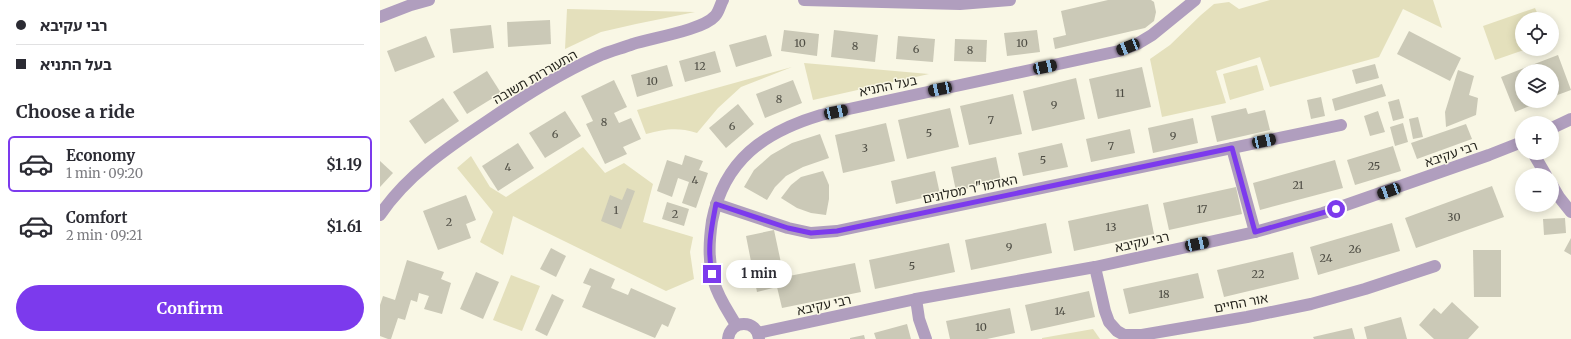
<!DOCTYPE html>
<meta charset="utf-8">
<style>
body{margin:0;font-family:Merriweather,"Noto Sans Hebrew",serif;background:#f2f2f3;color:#2b2b33;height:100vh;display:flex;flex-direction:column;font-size:15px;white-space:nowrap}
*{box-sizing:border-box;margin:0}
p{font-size:13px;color:#7c7c81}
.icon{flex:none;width:22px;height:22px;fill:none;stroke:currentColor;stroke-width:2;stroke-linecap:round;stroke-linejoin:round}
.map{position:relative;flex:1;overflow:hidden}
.drawer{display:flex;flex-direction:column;background:#fff;width:380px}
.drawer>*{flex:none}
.top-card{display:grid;align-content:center;height:88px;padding:0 16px;background:#fff}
.buttons{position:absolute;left:1135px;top:12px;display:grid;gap:8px}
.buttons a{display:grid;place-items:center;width:44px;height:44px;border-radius:50%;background:#fff;box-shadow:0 2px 10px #0003;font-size:20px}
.end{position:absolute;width:18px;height:18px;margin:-9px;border:5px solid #7c3aed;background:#fff;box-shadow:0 0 0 2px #fff}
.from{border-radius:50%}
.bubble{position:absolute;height:28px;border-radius:14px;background:#fff;box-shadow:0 2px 10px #0003;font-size:13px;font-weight:700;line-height:28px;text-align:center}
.car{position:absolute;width:12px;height:24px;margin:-12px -6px;border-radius:5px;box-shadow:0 0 3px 1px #0007;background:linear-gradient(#222 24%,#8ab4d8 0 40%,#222 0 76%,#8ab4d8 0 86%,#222 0)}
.top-card b{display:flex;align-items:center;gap:14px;height:38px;font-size:15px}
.top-card b+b{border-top:1px solid #e1e1e2}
.top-card i{width:10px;height:10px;background:#2b2b33}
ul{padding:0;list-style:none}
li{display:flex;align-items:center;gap:12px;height:56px;margin:0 8px 6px;padding:0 8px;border:2px solid transparent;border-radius:6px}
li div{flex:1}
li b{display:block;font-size:15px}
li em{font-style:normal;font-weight:700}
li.current{border-color:#7c3aed}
li>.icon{width:36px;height:36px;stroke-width:1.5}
h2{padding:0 16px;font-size:18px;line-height:48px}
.button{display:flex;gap:8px;margin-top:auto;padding:8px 16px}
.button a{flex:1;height:46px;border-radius:24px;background:#7c3aed;color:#fff;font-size:16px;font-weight:700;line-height:46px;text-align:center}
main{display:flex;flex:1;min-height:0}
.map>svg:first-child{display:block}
</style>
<main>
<section class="drawer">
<div class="top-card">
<b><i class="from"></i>רבי עקיבא</b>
<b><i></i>בעל התניא</b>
</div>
<h2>Choose a ride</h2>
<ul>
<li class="current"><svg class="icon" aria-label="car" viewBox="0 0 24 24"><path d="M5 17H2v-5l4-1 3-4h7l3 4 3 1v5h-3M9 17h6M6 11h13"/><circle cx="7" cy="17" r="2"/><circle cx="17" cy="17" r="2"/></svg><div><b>Economy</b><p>1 min · 09:20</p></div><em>$1.19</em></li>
<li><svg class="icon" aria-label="car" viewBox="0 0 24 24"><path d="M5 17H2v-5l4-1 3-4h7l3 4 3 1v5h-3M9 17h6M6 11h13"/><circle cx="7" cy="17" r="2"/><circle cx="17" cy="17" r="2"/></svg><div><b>Comfort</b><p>2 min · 09:21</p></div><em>$1.61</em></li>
</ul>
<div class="button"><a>Confirm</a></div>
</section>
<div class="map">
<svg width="1191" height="339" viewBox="0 0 1191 339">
<rect width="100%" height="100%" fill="#f9f7e5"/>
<g fill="#e4e0bc">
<polygon points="890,0 1053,0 1062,28 1023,9 999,57 890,87 880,57 836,71 846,103 782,117 770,59 790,45 821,15 834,4 849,2 859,9"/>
<polygon points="1155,8 1160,19 1142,19 1142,49 1147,49 1115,60 1103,26"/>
<polygon points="187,9 315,12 256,24 221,32 185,49"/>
<polygon points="424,63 549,74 433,100"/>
<polygon points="877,65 884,90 850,100 843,74"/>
<path d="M412,67L361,87L338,108L317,133C297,127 286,129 266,134L257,110Z"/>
<polygon points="203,147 225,173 244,163 273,184 263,222 313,237 310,252 314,279 286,291 133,216 123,255 100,242 113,212 77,168 91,156 110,187 126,197"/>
<polygon points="131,275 160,286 142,331 113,320"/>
<polygon points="713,329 720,339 662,339 662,338"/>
</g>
<g fill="#cbc9b7">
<polygon points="728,0 771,0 774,2 776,12 774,21 765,28 675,49 673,38 686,35 681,11"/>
<polygon points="170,20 171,44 128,47 127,22"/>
<polygon points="111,25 114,48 73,53 70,29"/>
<polygon points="404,30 439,34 437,56 401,51"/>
<polygon points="454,30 498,35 495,62 451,57"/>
<polygon points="657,30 660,52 627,56 624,33"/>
<polygon points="1029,31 1081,58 1070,81 1017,54"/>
<polygon points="386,35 392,56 356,67 349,45"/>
<polygon points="46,36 55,57 15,72 7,51"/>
<polygon points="518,36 555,39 553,62 516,59"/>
<polygon points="575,39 607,40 606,62 574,61"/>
<polygon points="335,51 341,72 305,82 299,61"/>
<polygon points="1178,55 1191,90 1172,97 1172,71 1142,71 1142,101 1162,101 1135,112 1121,77"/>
<polygon points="995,64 999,78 976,84 972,70"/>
<polygon points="287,65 293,86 257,97 251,75"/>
<polygon points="762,67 771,107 718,119 709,79"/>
<polygon points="1078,70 1094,76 1089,95 1098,98 1096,115 1066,127 1065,112"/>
<polygon points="107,71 121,93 87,114 73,92"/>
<polygon points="696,78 705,119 652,131 643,91"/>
<polygon points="234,80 247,107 234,113 239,123 251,118 261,139 243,147 247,154 225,164 206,124 213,121 201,96"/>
<polygon points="413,80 422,103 385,118 376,94"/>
<polygon points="1002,84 1006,96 955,111 952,99"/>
<polygon points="633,94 642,134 589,145 580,106"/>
<polygon points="941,97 945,116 931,119 927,100"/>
<polygon points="63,98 79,121 45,144 29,121"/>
<polygon points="1019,99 1024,118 1013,121 1008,102"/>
<polygon points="358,104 374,124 346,148 329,128"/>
<polygon points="570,108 579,147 527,159 518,120"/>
<polygon points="866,108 868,114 885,110 890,130 837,142 831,116"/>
<polygon points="185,111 201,136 165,158 149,133"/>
<polygon points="998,111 1005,132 990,136 984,116"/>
<polygon points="1038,117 1043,137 1033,139 1029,119"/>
<polygon points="813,118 818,143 773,153 768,128"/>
<polygon points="506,123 515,161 463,173 455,135"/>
<polygon points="1023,123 1028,142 1015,146 1010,127"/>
<polygon points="1086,124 1092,139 1037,159 1031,143"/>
<polygon points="750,129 755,153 711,162 706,139"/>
<polygon points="440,134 449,158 423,167 406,176 395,187 387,200 364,187 374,170 391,155 412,143"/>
<polygon points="138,143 154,168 118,191 102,166"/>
<polygon points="682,143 688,167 643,176 638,153"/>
<polygon points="1013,146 1021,171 975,185 967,160"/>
<polygon points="305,155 323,161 319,170 328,173 316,208 302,203 309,182 298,178 292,197 277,191 287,160 302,165"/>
<polygon points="616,157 621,181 576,191 571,167"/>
<polygon points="955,160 963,188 880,210 873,183"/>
<polygon points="0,161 13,173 0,187"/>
<polygon points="443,171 449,185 449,199 446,215 431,213 417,208 401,198 411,185 421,177"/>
<polygon points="555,171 560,194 516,204 511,181"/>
<polygon points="1112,186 1124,217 1036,248 1025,218"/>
<polygon points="856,187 862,214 789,230 783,203"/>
<polygon points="247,188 255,191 241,229 221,221 230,195 242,200"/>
<polygon points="86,195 96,220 86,224 91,238 58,250 43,211"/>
<polygon points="287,202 309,209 304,226 282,219"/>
<polygon points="768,204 774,234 694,251 688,221"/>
<polygon points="1185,218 1186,233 1164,235 1163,219"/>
<polygon points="666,223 672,253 591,270 585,240"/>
<polygon points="1012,223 1020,251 938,275 930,247"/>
<polygon points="394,230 404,277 475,263 481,292 402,308 397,287 377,292 366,236"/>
<polygon points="1191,238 1191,255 1184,251"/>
<polygon points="569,243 575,272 495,289 489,260"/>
<polygon points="171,248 186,256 176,277 160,269"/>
<polygon points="1093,250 1121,250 1121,297 1094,297"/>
<polygon points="913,252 919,279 844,297 837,270"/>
<polygon points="27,260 64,272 61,279 71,283 62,314 44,309 49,296 39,293 37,302 31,300 25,320 18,318 11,339 8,339 0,336 0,305 3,296 15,300"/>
<polygon points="210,268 235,279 231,288 248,295 251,288 296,308 288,327 282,324 275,338 202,307 211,286 203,283"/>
<polygon points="96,272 119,282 103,319 80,309"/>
<polygon points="818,273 824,298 749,314 743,289"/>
<polygon points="709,291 715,317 651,331 645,305"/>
<polygon points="172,294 184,300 167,336 155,330"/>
<polygon points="1072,302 1099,327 1088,339 1054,339 1039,325 1054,308 1061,314"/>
<polygon points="630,308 635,333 607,339 570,339 566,321"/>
<polygon points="1021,317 1027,339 987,339 984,327"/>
<polygon points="527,324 531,339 496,339 494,333"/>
<polygon points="972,328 975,339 934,339 933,337"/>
<polygon points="484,335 485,339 470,339 470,338"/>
</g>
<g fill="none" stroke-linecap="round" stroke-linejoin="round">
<g stroke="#b09ebe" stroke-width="12">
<polyline points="424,0 580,4 630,0"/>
<polyline points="0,17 31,5 49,0"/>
<polyline points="1172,128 1191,119"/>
<polyline points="852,148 875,232"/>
<polyline points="1153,153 1166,175"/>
<polyline points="1172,185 1179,197 1191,212"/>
<polyline points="336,204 408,228 431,233 457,231 961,125"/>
<path d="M0,215C26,176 67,148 106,122C143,97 180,73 221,55C231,51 242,48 253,44C272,38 323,30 335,16C339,12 340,5 343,0"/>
<polyline points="715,267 725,311 729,322 737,331 744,335 762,335 867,317 931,304 985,289 1055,266"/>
<polyline points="536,299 539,319 546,339"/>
<path d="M356,325C348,311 338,297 334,282C328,261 329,242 332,221C344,160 384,132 441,115L739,51L757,44L772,35L815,0"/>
<polyline points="378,333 536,299 715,267 875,232 943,213 1109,155 1142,142"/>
<path d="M348,339C350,319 378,319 379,339"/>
</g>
</g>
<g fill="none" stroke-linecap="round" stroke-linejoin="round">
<path stroke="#7c3aed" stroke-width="5" d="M332,274C327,248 331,230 336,204L408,228L431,233L457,231L852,148L875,232L956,209"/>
</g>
<g text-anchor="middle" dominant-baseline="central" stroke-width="3" stroke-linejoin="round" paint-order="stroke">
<g font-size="11" fill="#4e4d44">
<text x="420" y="43">10</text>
<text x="642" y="43">10</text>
<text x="475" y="46">8</text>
<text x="536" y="49">6</text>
<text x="590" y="50">8</text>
<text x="320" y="66">12</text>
<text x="272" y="81">10</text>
<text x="740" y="93">11</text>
<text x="399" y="99">8</text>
<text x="674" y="105">9</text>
<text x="611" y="120">7</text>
<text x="224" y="122">8</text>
<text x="352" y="126">6</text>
<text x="549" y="133">5</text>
<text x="175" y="134">6</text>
<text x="793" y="136">9</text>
<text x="731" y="146">7</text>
<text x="485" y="148">3</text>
<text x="663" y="160">5</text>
<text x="994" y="166">25</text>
<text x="128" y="167">4</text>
<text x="315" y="180">4</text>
<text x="918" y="185">21</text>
<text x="822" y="209">17</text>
<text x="236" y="210">1</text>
<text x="295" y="214">2</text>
<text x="1074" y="217">30</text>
<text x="69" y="222">2</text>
<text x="731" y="227">13</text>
<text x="629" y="247">9</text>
<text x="975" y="249">26</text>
<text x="946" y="258">24</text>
<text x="532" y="266">5</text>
<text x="878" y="274">22</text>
<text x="784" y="294">18</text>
<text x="680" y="311">14</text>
<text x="601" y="327">10</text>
</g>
<g font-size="13" fill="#25241d" stroke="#f9f7e5">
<text transform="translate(155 77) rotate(-30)">התעוררות תשובה</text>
<text transform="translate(508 86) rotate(-12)">בעל התניא</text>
<text transform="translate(1071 154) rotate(-19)">רבי עקיבא</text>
<text transform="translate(590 189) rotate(-12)">האדמו"ר מסלונים</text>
<text transform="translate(762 242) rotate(-12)">רבי עקיבא</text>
<text transform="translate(861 303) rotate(-11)">אור החיים</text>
<text transform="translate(444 305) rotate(-12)">רבי עקיבא</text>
</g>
</g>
</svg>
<div class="buttons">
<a><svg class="icon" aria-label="locate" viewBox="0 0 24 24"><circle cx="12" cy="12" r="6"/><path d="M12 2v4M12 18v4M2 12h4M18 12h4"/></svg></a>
<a><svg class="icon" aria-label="layers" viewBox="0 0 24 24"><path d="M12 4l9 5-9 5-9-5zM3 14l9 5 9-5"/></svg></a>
<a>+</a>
<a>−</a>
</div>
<i class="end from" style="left:956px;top:209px"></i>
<i class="end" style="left:332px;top:274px"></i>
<div class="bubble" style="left:346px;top:260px;width:66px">1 min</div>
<i class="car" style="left:748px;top:47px;rotate:248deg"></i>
<i class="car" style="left:665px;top:67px;rotate:78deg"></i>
<i class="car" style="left:560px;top:89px;rotate:258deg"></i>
<i class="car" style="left:456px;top:112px;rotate:78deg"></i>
<i class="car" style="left:884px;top:141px;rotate:78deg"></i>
<i class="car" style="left:1009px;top:191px;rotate:250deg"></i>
<i class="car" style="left:817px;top:244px;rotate:78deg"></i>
</div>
</main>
